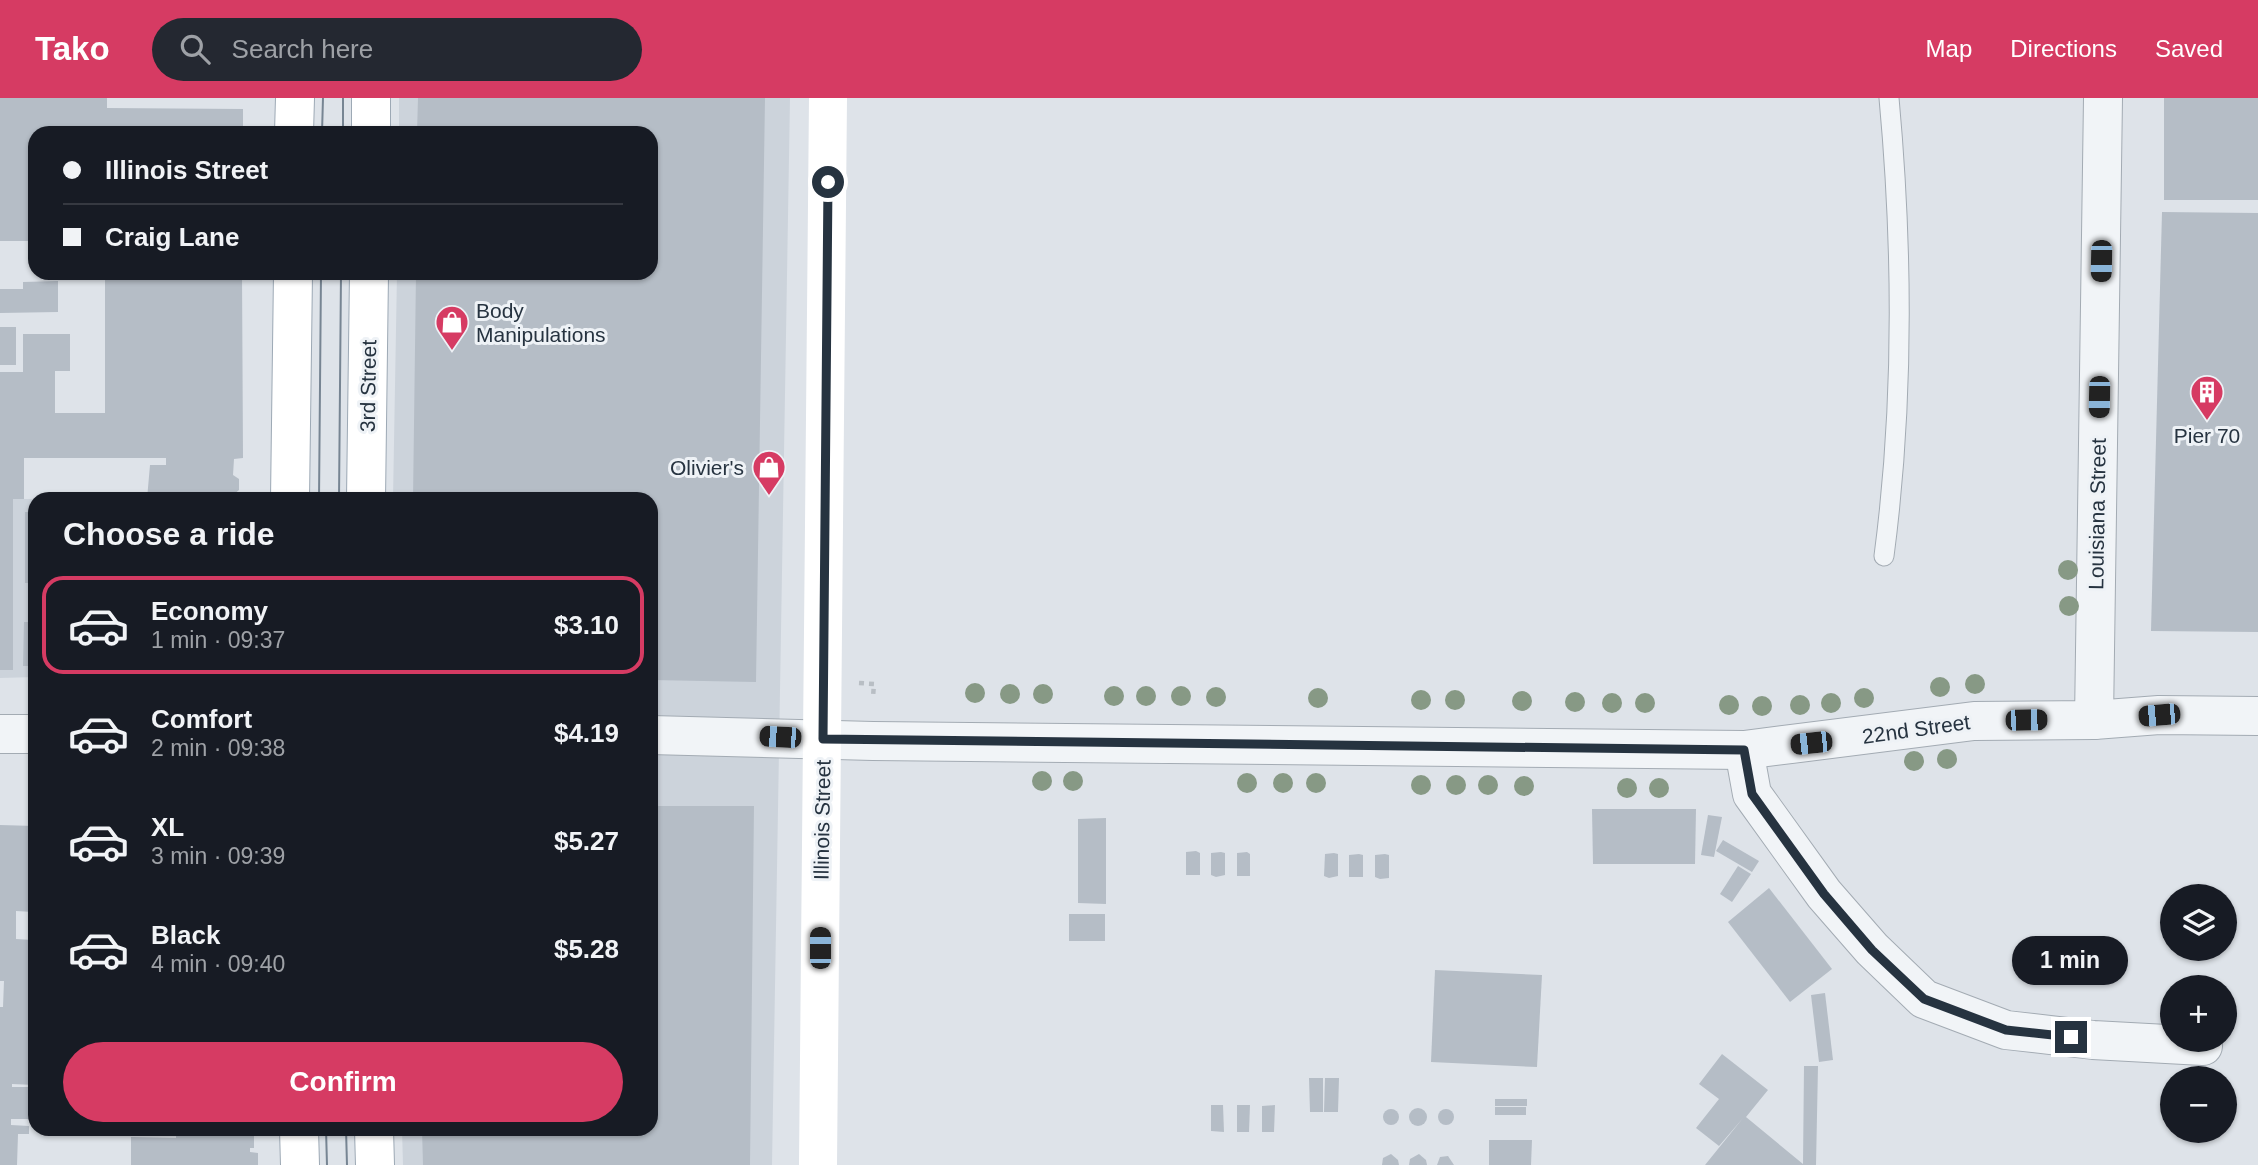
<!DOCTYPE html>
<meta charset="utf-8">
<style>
body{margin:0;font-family:Helvetica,sans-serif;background:#242831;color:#f1f3f6;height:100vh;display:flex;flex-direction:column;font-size:26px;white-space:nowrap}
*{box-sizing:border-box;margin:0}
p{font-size:23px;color:#9ea1a6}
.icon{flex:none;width:38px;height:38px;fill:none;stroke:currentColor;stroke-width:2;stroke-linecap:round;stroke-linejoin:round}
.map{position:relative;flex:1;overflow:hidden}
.details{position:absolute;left:28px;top:394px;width:630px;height:644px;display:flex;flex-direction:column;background:#171b24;border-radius:21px;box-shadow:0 2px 5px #0004}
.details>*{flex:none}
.top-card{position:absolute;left:28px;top:28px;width:630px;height:154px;border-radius:21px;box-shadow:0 2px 5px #0004;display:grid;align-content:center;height:154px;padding:0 35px;background:#171b24}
.tools{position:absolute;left:2160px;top:786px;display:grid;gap:14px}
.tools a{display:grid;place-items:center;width:77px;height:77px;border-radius:50%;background:#171b24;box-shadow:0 2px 5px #0004;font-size:35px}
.end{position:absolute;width:32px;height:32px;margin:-16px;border:9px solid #263340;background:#fff;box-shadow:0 0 0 4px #fff}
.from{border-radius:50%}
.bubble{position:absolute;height:49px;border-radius:24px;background:#171b24;box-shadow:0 2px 5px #0004;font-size:23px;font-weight:700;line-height:49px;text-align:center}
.car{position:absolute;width:21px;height:42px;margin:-21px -10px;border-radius:9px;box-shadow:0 0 5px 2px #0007;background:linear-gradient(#222 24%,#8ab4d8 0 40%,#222 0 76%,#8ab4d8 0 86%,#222 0)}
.top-card b{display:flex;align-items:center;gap:24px;height:66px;font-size:26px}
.top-card b+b{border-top:2px solid #363941}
.top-card i{width:18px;height:18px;background:#f1f3f6}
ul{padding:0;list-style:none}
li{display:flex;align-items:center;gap:21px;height:98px;margin:0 14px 10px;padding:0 21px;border:4px solid transparent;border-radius:21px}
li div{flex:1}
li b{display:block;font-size:26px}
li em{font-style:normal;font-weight:700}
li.active{border-color:#d63b63}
li>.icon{width:63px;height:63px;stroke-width:1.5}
h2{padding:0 35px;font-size:32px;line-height:84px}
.action{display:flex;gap:14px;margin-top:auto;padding:14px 35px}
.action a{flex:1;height:80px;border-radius:42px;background:#d63b63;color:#fff;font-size:28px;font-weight:700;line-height:80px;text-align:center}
header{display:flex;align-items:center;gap:42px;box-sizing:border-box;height:98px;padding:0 35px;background:#d63b63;color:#fff}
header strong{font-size:33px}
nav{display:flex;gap:38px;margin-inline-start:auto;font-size:24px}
.search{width:490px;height:63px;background:#242831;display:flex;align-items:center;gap:18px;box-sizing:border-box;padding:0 24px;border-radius:38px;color:#9ea1a6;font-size:26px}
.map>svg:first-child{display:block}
</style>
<header>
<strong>Tako</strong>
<div class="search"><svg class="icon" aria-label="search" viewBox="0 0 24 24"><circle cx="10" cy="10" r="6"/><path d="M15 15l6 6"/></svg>Search here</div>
<nav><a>Map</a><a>Directions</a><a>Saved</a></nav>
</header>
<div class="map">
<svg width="2258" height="1067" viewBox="0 0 2258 1067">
<rect width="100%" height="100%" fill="#dee3e9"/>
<g fill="#ccd3db">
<polygon points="399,0 790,0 772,1067 403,1067 402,1031 651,1031 651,401 393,401 397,175 651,175 651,35 399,35"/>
<polygon points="0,401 35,401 35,579 0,580"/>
</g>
<g fill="#b5bdc6">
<polygon points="0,0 107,0 107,10 243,11 243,35 35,35 35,143 0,143"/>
<polygon points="418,0 765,0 756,584 651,582 651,401 413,401 416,175 651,175 651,35 417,35"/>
<rect x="2164" y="0" width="94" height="102"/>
<polygon points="2162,114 2258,115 2258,534 2151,533"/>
<polygon points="105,175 242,175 243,360 234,361 233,377 239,381 239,392 233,397 210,396 210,401 147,401 150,367 166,367 166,360 24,360 24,401 13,401 13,572 0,572 0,274 23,274 23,236 70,236 70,273 55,273 55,315 105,315"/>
<polygon points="58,183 58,214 0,215 0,191 23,191 23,184"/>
<rect x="0" y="229" width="16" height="38"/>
<rect x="25" y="414" width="10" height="71"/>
<polygon points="33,490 35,568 23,568 24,524 32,524"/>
<polygon points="651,708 754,708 750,1067 423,1067 422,1031 651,1031"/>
<polygon points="1592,711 1696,711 1695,766 1593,766"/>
<polygon points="1708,717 1722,719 1714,759 1701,757"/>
<polygon points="1106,720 1106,806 1078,805 1078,721"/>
<polygon points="0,727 35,728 33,814 16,813 16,841 33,842 35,856 35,987 12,986 12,989 30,989 29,1021 11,1021 11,1027 29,1028 29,1036 18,1036 17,1067 0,1067 0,909 3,909 4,883 0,883"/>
<polygon points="1723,742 1759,763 1752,774 1716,753"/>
<polygon points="1196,753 1200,755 1200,777 1186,777 1186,754"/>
<polygon points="1221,754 1225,755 1225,777 1216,779 1211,777 1211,755"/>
<polygon points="1247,754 1250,756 1250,778 1237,778 1237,755"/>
<polygon points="1334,755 1338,756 1338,778 1329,780 1324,778 1325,756"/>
<polygon points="1359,756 1363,757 1363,779 1349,779 1349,757"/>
<polygon points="1385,756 1389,757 1389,780 1380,781 1375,779 1375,757"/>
<polygon points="1738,768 1751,776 1732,804 1720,796"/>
<polygon points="1769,790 1832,871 1790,904 1728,824"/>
<rect x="1069" y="816" width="36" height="27"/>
<polygon points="1435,872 1542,877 1537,969 1431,964"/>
<polygon points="1825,895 1833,962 1819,964 1811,897"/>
<polygon points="1722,956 1768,992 1746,1019 1803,1066 1804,968 1818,968 1816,1067 1705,1067 1743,1020 1719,1048 1696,1030 1719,1001 1699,986"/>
<polygon points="1309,980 1323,980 1323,1014 1310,1014"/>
<polygon points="1325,980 1339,980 1338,1014 1324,1014"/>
<rect x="1495" y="1001" width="32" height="7"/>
<polygon points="1211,1007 1223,1007 1224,1034 1211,1033"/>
<polygon points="1237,1007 1250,1007 1249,1034 1237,1034"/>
<polygon points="1275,1007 1274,1034 1262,1034 1262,1008"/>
<rect x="1495" y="1009" width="31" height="8"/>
<circle cx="1418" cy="1019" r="9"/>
<circle cx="1446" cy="1019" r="8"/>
<circle cx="1391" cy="1019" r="8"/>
<polygon points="113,1031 151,1031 151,1035 113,1034"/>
<polygon points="176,1031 250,1031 250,1035 254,1035 254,1050 250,1050 250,1054 258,1055 258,1067 131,1067 131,1039 176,1040"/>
<polygon points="1489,1042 1532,1042 1531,1067 1489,1067"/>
<polygon points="1391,1056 1398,1062 1399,1067 1382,1067 1383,1060"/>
<polygon points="1419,1056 1426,1062 1427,1067 1409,1067 1410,1061"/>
<polygon points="1448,1058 1454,1067 1437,1067 1440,1059"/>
</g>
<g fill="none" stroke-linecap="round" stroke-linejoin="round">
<defs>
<path id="lane" d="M1884,458C1904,306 1903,152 1889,0"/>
<g id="street">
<polyline points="2094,622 2103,0"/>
<polyline points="0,636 35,636"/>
<polyline points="651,637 873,643 1744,652 1974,623 2094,622 2159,617 2258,618"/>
<polyline points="1744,652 1752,696 1824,796 1872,851 1924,901 2006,932 2093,942 2203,948"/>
</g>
<g id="primary">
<polyline points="294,35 295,0"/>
<polyline points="371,35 371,0"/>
<polyline points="290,401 293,175"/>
<polyline points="366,401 369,175"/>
<polyline points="299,1031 300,1067"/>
<polyline points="374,1031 375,1067"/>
</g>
</defs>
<use href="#lane" stroke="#a3abb3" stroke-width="21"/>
<use href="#street" stroke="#a3abb3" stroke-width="40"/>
<use href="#primary" stroke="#9da9b5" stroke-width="40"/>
<polyline stroke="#b8bec4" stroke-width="4.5" stroke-dasharray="5 5" stroke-linecap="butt" points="859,585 874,586 873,599"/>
<use href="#lane" stroke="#f1f4f7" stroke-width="19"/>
<use href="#street" stroke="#f1f4f7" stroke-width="38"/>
<polyline stroke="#fff" stroke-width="38" points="818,1067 828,0"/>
<use href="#primary" stroke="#fff" stroke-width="38"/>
<g stroke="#778593" stroke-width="2">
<polyline points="322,35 323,0"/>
<polyline points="343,35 343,0"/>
<polyline points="319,401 321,175"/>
<polyline points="339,401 341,175"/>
<polyline points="326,1031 327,1067"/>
<polyline points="346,1031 347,1067"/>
</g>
</g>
<g fill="#879985">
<circle cx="2068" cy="472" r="10"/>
<circle cx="2069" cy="508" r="10"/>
<circle cx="1975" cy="586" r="10"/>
<circle cx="1940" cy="589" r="10"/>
<circle cx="975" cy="595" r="10"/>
<circle cx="1010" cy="596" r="10"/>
<circle cx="1043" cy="596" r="10"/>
<circle cx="1114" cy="598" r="10"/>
<circle cx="1146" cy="598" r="10"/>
<circle cx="1181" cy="598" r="10"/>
<circle cx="1216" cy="599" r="10"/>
<circle cx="1318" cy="600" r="10"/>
<circle cx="1864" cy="600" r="10"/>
<circle cx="1421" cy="602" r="10"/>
<circle cx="1455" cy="602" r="10"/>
<circle cx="1522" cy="603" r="10"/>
<circle cx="1575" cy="604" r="10"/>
<circle cx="1612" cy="605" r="10"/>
<circle cx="1645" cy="605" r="10"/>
<circle cx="1831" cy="605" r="10"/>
<circle cx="1729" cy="607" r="10"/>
<circle cx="1800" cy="607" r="10"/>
<circle cx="1762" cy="608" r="10"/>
<circle cx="1947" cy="661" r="10"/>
<circle cx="1914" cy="663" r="10"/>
<circle cx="1042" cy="683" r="10"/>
<circle cx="1073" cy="683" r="10"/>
<circle cx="1247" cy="685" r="10"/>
<circle cx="1283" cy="685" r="10"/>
<circle cx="1316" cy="685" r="10"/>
<circle cx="1421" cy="687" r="10"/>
<circle cx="1456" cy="687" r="10"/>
<circle cx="1488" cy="687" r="10"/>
<circle cx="1524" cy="688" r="10"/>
<circle cx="1627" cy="690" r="10"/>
<circle cx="1659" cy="690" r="10"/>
</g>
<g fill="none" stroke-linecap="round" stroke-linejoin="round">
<polyline stroke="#263340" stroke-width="9" points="828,84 823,641 1744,652 1752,696 1824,796 1872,852 1924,901 2006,932 2071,939"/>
</g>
<defs>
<symbol id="shop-pin" viewBox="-11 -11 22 30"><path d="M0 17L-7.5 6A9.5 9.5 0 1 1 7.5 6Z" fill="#d63b63" stroke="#eef2f6"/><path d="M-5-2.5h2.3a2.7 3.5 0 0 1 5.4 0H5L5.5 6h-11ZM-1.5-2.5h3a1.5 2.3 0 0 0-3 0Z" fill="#fff"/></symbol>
<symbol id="building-pin" viewBox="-11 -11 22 30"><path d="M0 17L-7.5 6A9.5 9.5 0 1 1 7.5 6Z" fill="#d63b63" stroke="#eef2f6"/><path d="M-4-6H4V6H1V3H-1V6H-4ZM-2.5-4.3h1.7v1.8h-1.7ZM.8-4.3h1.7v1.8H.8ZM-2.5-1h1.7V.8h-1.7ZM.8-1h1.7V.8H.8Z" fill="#fff"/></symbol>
</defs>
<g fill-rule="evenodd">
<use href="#shop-pin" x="433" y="205" width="38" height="52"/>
<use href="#building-pin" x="2188" y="275" width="38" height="52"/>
<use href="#shop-pin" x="750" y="350" width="38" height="52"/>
</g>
<g text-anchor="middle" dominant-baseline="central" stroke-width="6" stroke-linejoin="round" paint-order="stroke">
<g font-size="21" fill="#263340" stroke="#eef2f6" text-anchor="start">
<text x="476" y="212">Body<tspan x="476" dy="24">Manipulations</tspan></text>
<text x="2207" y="337" text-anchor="middle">Pier 70</text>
<text x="744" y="369" text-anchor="end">Olivier's</text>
</g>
<g font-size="21" fill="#263340" stroke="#eef2f6">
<text transform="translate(368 288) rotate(-89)">3rd Street</text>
<text transform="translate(2097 416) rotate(-89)">Louisiana Street</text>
<text transform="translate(1916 631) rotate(-8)">22nd Street</text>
<text transform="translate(822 722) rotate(-89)">Illinois Street</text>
</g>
</g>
</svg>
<div class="tools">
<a><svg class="icon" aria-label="layers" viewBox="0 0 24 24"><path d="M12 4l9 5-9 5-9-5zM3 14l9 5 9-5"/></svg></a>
<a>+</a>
<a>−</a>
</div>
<i class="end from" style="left:828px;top:84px"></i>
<i class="end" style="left:2071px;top:939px"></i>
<div class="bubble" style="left:2012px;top:838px;width:116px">1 min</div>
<i class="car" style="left:2101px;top:163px;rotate:181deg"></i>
<i class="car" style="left:2099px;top:299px;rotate:181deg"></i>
<i class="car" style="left:2159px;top:617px;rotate:265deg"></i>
<i class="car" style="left:2026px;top:622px;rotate:89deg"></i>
<i class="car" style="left:780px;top:639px;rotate:273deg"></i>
<i class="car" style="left:1811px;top:645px;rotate:264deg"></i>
<i class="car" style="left:820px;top:850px;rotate:0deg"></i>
<div class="top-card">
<b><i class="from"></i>Illinois Street</b>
<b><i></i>Craig Lane</b>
</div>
<section class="details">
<h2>Choose a ride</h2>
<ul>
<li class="active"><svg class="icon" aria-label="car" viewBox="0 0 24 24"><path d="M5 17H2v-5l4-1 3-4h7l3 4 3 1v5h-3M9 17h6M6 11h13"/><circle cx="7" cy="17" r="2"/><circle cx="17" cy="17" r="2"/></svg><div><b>Economy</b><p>1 min · 09:37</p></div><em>$3.10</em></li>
<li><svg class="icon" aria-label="car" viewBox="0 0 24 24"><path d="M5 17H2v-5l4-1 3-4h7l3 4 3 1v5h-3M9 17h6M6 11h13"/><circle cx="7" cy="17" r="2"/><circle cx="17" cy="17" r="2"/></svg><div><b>Comfort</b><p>2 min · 09:38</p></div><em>$4.19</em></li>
<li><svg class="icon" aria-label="car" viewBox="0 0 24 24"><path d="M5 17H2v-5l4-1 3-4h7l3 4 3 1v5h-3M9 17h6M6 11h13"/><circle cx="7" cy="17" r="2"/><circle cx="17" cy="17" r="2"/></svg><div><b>XL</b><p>3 min · 09:39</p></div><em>$5.27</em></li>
<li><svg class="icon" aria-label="car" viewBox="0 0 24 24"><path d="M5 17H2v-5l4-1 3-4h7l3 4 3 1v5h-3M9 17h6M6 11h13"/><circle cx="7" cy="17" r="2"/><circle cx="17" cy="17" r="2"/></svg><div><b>Black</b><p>4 min · 09:40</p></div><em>$5.28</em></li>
</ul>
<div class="action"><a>Confirm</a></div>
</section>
</div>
